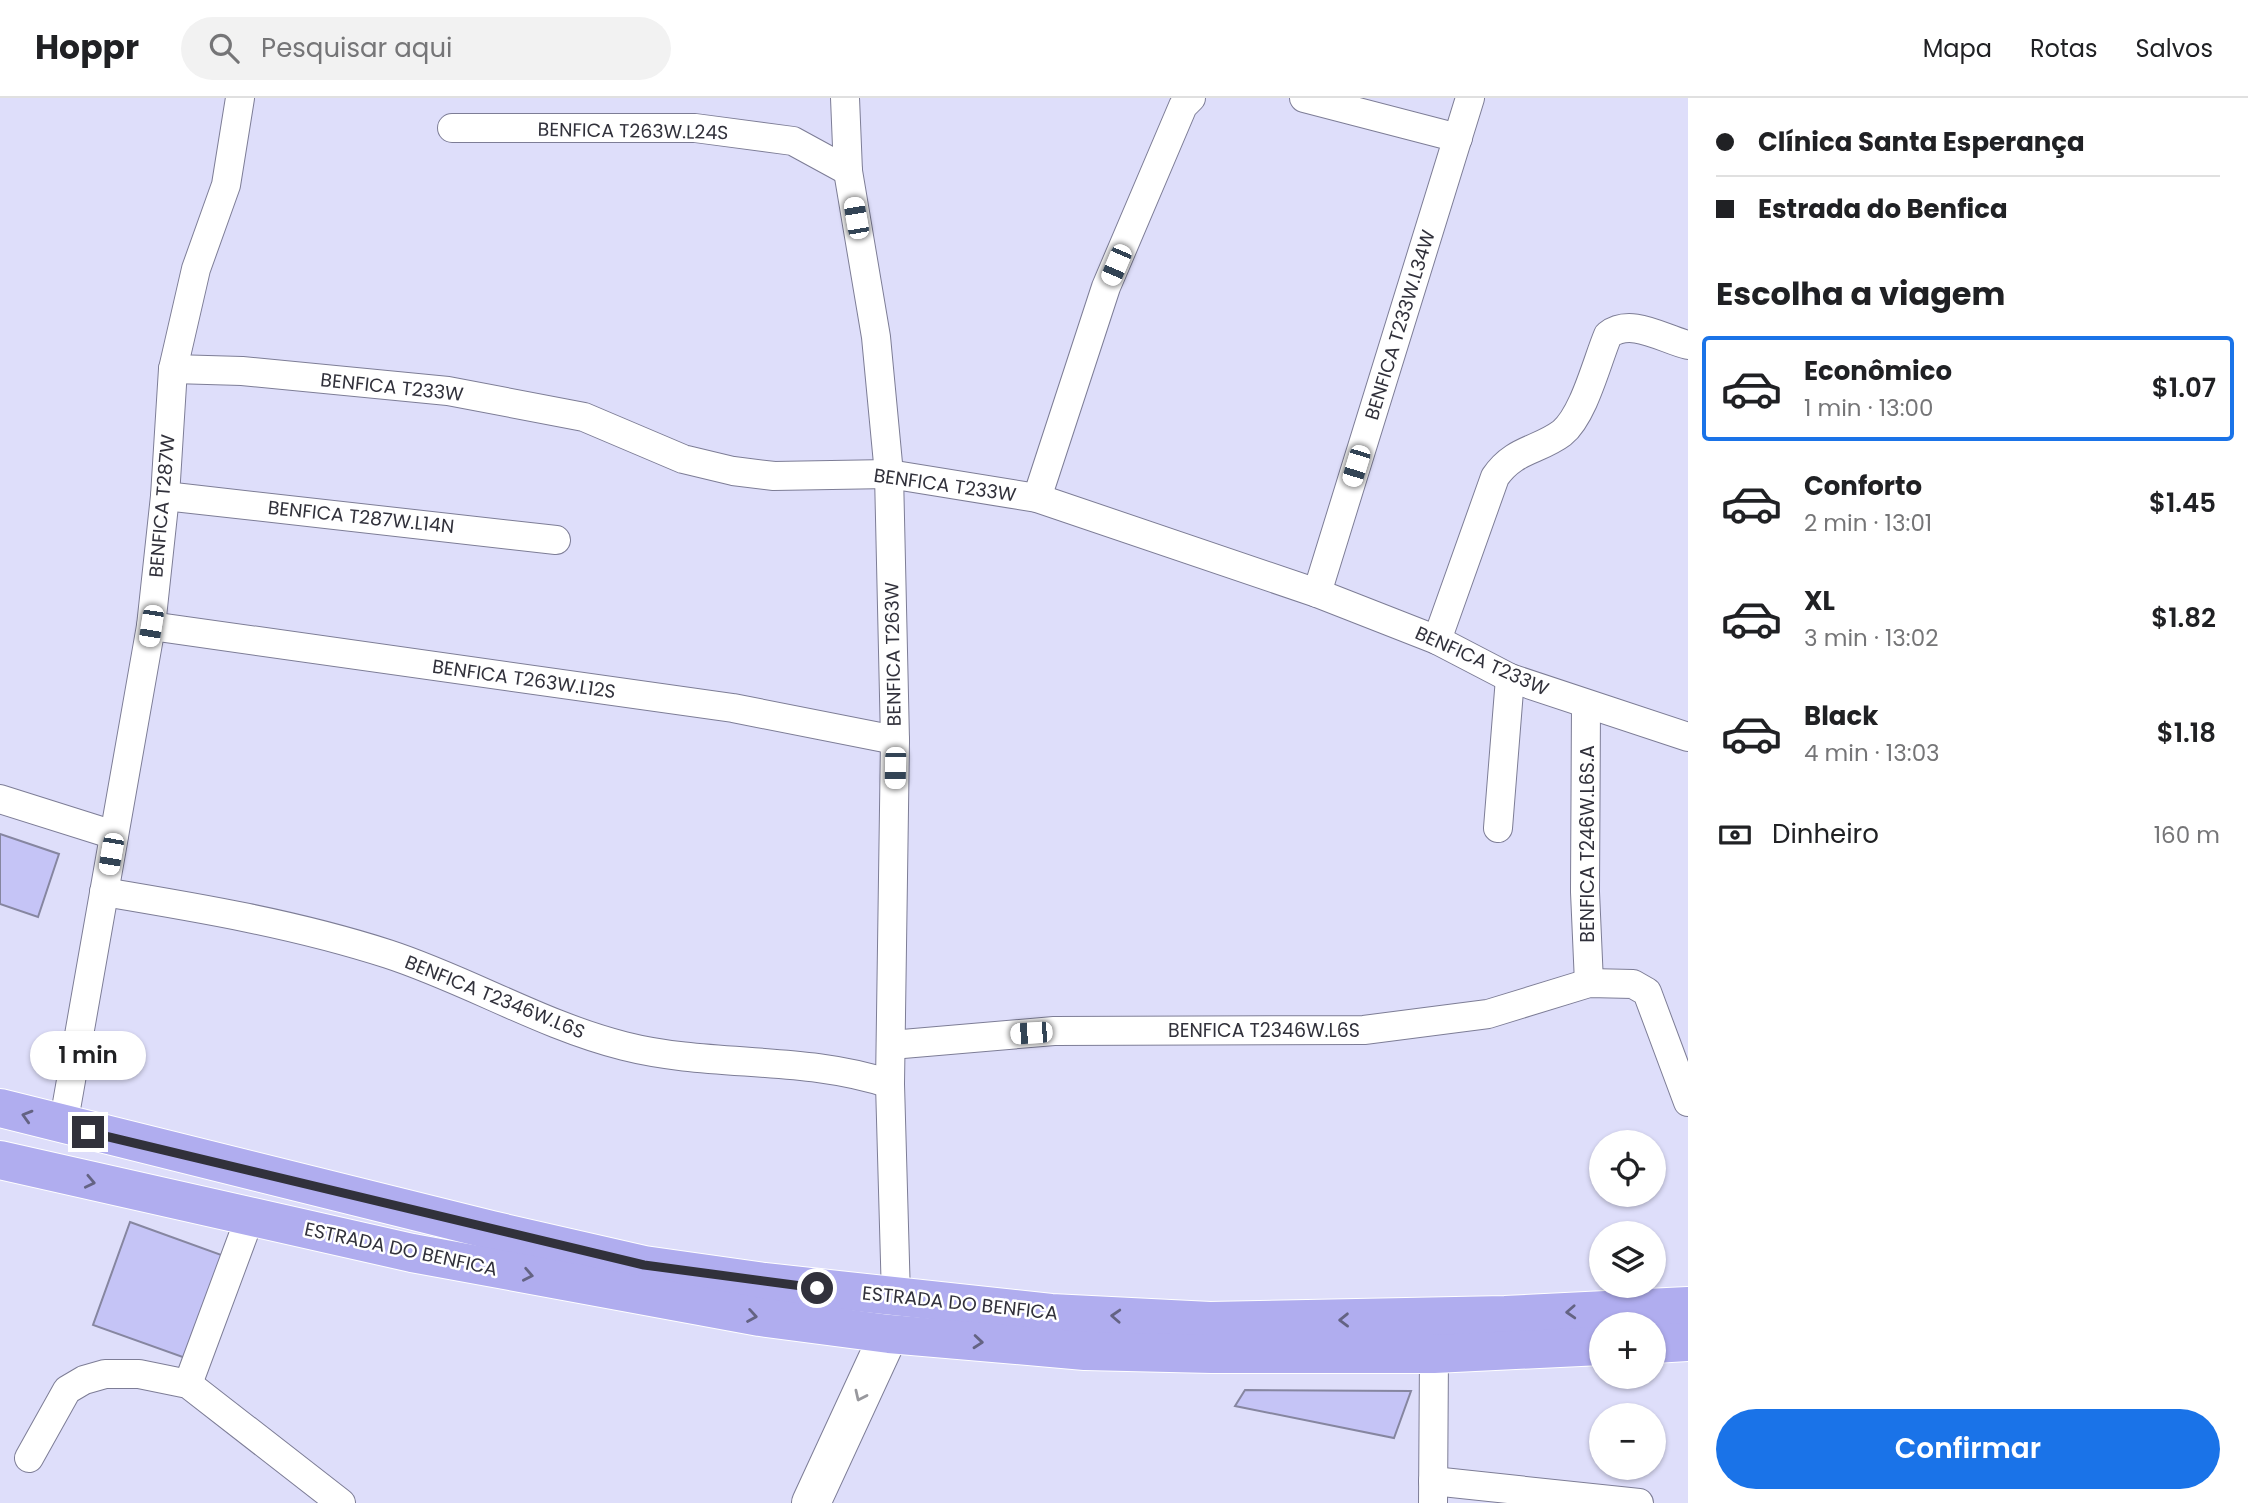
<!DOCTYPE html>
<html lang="pt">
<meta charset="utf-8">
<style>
body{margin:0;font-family:Poppins,sans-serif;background:#f2f2f2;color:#202124;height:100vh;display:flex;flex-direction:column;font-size:26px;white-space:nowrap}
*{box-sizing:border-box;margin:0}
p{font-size:23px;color:#757577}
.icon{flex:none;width:38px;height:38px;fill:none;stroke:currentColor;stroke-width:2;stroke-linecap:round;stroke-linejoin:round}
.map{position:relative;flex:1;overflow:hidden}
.details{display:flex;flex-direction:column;background:#fff;width:560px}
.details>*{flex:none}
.guide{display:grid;align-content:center;height:154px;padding:0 28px;background:#fff}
.buttons{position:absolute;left:1589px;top:1032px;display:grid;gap:14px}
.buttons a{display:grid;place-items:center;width:77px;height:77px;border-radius:50%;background:#fff;box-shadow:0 2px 5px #0004;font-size:35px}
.end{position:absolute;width:32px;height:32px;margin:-16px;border:9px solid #31313b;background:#fff;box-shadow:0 0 0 4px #fff}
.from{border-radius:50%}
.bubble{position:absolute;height:49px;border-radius:24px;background:#fff;box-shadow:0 2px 5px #0004;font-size:23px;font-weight:600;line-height:49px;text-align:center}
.car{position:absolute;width:21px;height:42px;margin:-21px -10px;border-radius:9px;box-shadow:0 0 5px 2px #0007;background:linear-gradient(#fff 24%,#345 0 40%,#fff 0 76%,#345 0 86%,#fff 0)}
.guide b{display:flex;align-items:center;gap:24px;height:66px;font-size:26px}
.guide b+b{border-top:2px solid #e0e0e0}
.guide i{width:18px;height:18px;background:#202124}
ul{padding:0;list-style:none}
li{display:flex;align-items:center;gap:21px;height:105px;margin:0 14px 10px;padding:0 14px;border:4px solid transparent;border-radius:7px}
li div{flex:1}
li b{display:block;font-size:26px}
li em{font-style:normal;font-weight:600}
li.current{border-color:#1a73e8}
li>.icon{width:63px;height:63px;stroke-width:1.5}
h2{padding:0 28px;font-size:32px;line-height:84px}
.pay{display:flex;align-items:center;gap:18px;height:77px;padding:0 28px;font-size:26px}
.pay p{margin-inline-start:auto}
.action{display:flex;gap:14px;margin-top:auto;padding:14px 28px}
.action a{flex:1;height:80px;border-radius:42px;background:#1a73e8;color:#fff;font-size:28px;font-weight:600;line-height:80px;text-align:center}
header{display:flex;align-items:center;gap:42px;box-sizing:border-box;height:98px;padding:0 35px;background:#fff;border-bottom:2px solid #e0e0e0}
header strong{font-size:33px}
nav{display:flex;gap:38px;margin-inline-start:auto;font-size:24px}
.search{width:490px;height:63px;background:#f2f2f2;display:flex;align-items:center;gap:18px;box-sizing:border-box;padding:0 24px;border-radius:38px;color:#757577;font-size:26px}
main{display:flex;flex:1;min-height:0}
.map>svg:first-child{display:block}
</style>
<header>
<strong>Hoppr</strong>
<div class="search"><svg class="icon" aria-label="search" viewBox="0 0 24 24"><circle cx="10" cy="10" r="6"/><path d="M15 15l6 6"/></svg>Pesquisar aqui</div>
<nav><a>Mapa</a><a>Rotas</a><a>Salvos</a></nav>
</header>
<main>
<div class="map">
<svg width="1688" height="1405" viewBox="0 0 1688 1405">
<rect width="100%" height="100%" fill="#dedefa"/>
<g fill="#c5c4f6" stroke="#8686a0" stroke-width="2">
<polygon points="0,736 59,756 38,819 0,806"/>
<polygon points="130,1124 227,1159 191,1262 93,1227"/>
<polygon points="1245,1292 1411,1293 1394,1340 1235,1308"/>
</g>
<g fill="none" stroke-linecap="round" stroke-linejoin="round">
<defs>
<g id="street">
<polyline points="845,0 848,73 876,239 889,376 895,642 890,986 896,1199"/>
<polyline points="1304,0 1458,40"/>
<polyline points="452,30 695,30 793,43 848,73"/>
<polyline points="173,271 242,273 448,293 584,319 683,361 733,373 774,378 889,376 1037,400 1317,495 1437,542 1510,580 1688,639"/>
<polyline points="165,398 556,442"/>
<polyline points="1037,400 1106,189 1183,8 1191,0"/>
<polyline points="1317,495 1470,0"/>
<polyline points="151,528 733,610 895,642"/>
<path d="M1437,542L1495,379C1514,351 1538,353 1562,335C1584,317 1597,263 1608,237C1631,219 1663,241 1688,247"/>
<polyline points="1586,607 1585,794 1589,885"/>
<polyline points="0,701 114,737"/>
<polyline points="1498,730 1510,580"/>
<path d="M104,794C200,810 295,826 388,856C468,882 541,927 624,948C710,970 805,957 890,986"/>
<polyline points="891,947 1054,933 1364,932 1488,916 1589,885 1633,886 1647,894 1688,1004"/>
<polyline points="63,1028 151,528 165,398 173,271 196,171 226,87 240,0"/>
<polyline points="188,1286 250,1119"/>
<polyline points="29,1360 67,1292 84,1282 105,1276 139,1276 188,1286 341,1405"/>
<polyline points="1433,1383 1639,1405"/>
<polyline points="1433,1405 1434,1256"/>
</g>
<polyline id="secondary" points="811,1405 889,1236"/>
<g id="highway">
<polyline points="0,1010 491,1132 644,1167 764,1184 1051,1215 1210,1223 1505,1217 1688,1208"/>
<polyline points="0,1062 412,1155 760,1219 889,1236 1085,1253 1212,1256 1434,1256 1601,1248"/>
<polyline points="1654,1246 1688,1244"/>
</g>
</defs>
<use href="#street" stroke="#7d7d96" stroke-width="30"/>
<use href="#secondary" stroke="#7d7d96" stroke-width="40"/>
<use href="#highway" stroke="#fff" stroke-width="40"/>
<use href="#street" stroke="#fff" stroke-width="28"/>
<use href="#secondary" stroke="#fff" stroke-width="38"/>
<use href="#highway" stroke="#b0adef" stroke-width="38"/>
</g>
<defs><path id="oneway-chevron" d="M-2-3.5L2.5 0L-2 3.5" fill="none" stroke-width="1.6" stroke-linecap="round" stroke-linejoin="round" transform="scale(1.75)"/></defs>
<g stroke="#646383">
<use href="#oneway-chevron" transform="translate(27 1018) rotate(-164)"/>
<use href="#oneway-chevron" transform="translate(90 1084) rotate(12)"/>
<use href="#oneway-chevron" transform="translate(528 1177) rotate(11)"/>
<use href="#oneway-chevron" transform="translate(1571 1214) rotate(177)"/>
<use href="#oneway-chevron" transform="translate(752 1218) rotate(10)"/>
<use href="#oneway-chevron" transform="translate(1116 1218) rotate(-177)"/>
<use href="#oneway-chevron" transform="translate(1344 1222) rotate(179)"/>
<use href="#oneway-chevron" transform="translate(978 1244) rotate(5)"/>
</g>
<use stroke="#98989d" href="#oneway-chevron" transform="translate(860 1298) rotate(115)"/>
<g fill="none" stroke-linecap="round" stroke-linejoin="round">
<polyline stroke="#31313b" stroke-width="9" points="88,1034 644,1167 817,1190"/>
</g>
<g text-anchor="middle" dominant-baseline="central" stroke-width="5" stroke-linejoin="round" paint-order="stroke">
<g font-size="19" fill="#31313b" stroke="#fff">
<text transform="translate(633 33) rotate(1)">BENFICA T263W.L24S</text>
<text transform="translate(1400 227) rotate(-73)">BENFICA T233W.L34W</text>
<text transform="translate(392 289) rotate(6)">BENFICA T233W</text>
<text transform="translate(945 387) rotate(8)">BENFICA T233W</text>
<text transform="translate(162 408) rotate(-85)">BENFICA T287W</text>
<text transform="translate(361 419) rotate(6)">BENFICA T287W.L14N</text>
<text transform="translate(893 556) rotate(-91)">BENFICA T263W</text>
<text transform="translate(1482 563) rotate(24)">BENFICA T233W</text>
<text transform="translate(524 581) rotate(8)">BENFICA T263W.L12S</text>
<text transform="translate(1587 746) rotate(-90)">BENFICA T246W.L6S.A</text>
<text transform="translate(495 899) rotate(22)">BENFICA T2346W.L6S</text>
<text x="1264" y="932">BENFICA T2346W.L6S</text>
<text transform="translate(401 1151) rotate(12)">ESTRADA DO BENFICA</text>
<text transform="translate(960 1205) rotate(6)">ESTRADA DO BENFICA</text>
</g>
</g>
</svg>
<div class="buttons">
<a><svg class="icon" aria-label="locate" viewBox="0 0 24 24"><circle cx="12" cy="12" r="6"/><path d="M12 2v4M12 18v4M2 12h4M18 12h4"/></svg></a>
<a><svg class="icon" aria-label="layers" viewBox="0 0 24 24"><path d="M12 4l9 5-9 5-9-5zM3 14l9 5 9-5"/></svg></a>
<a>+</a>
<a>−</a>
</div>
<i class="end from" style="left:817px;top:1190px"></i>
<i class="end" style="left:88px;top:1034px"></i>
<div class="bubble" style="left:30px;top:933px;width:116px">1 min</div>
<i class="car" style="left:856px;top:120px;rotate:350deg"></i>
<i class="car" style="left:1116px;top:167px;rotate:203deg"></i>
<i class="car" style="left:1356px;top:368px;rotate:197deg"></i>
<i class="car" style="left:151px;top:528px;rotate:189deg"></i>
<i class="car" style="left:895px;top:670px;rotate:181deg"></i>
<i class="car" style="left:111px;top:756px;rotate:190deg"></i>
<i class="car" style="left:1031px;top:935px;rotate:266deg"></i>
</div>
<section class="details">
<div class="guide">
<b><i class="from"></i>Clínica Santa Esperança</b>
<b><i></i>Estrada do Benfica</b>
</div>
<h2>Escolha a viagem</h2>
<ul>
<li class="current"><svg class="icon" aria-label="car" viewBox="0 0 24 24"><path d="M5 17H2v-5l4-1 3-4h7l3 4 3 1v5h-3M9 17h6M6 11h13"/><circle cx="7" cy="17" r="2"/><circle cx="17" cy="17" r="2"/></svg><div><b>Econômico</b><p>1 min · 13:00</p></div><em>$1.07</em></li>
<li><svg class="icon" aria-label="car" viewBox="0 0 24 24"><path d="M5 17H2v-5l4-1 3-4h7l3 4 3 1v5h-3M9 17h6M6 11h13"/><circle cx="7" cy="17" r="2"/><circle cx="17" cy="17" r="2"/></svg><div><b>Conforto</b><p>2 min · 13:01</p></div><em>$1.45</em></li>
<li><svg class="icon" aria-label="car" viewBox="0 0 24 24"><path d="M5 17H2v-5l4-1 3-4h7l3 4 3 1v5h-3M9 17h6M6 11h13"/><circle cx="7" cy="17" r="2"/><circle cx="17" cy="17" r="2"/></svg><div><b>XL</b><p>3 min · 13:02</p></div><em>$1.82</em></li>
<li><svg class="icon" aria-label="car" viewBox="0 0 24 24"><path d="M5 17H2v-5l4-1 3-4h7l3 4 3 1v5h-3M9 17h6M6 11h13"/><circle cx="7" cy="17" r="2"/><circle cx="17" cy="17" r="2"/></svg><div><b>Black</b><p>4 min · 13:03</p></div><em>$1.18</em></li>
</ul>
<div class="pay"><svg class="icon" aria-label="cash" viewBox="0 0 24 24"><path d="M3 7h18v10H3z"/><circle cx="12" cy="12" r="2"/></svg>Dinheiro<p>160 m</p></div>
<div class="action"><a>Confirmar</a></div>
</section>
</main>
